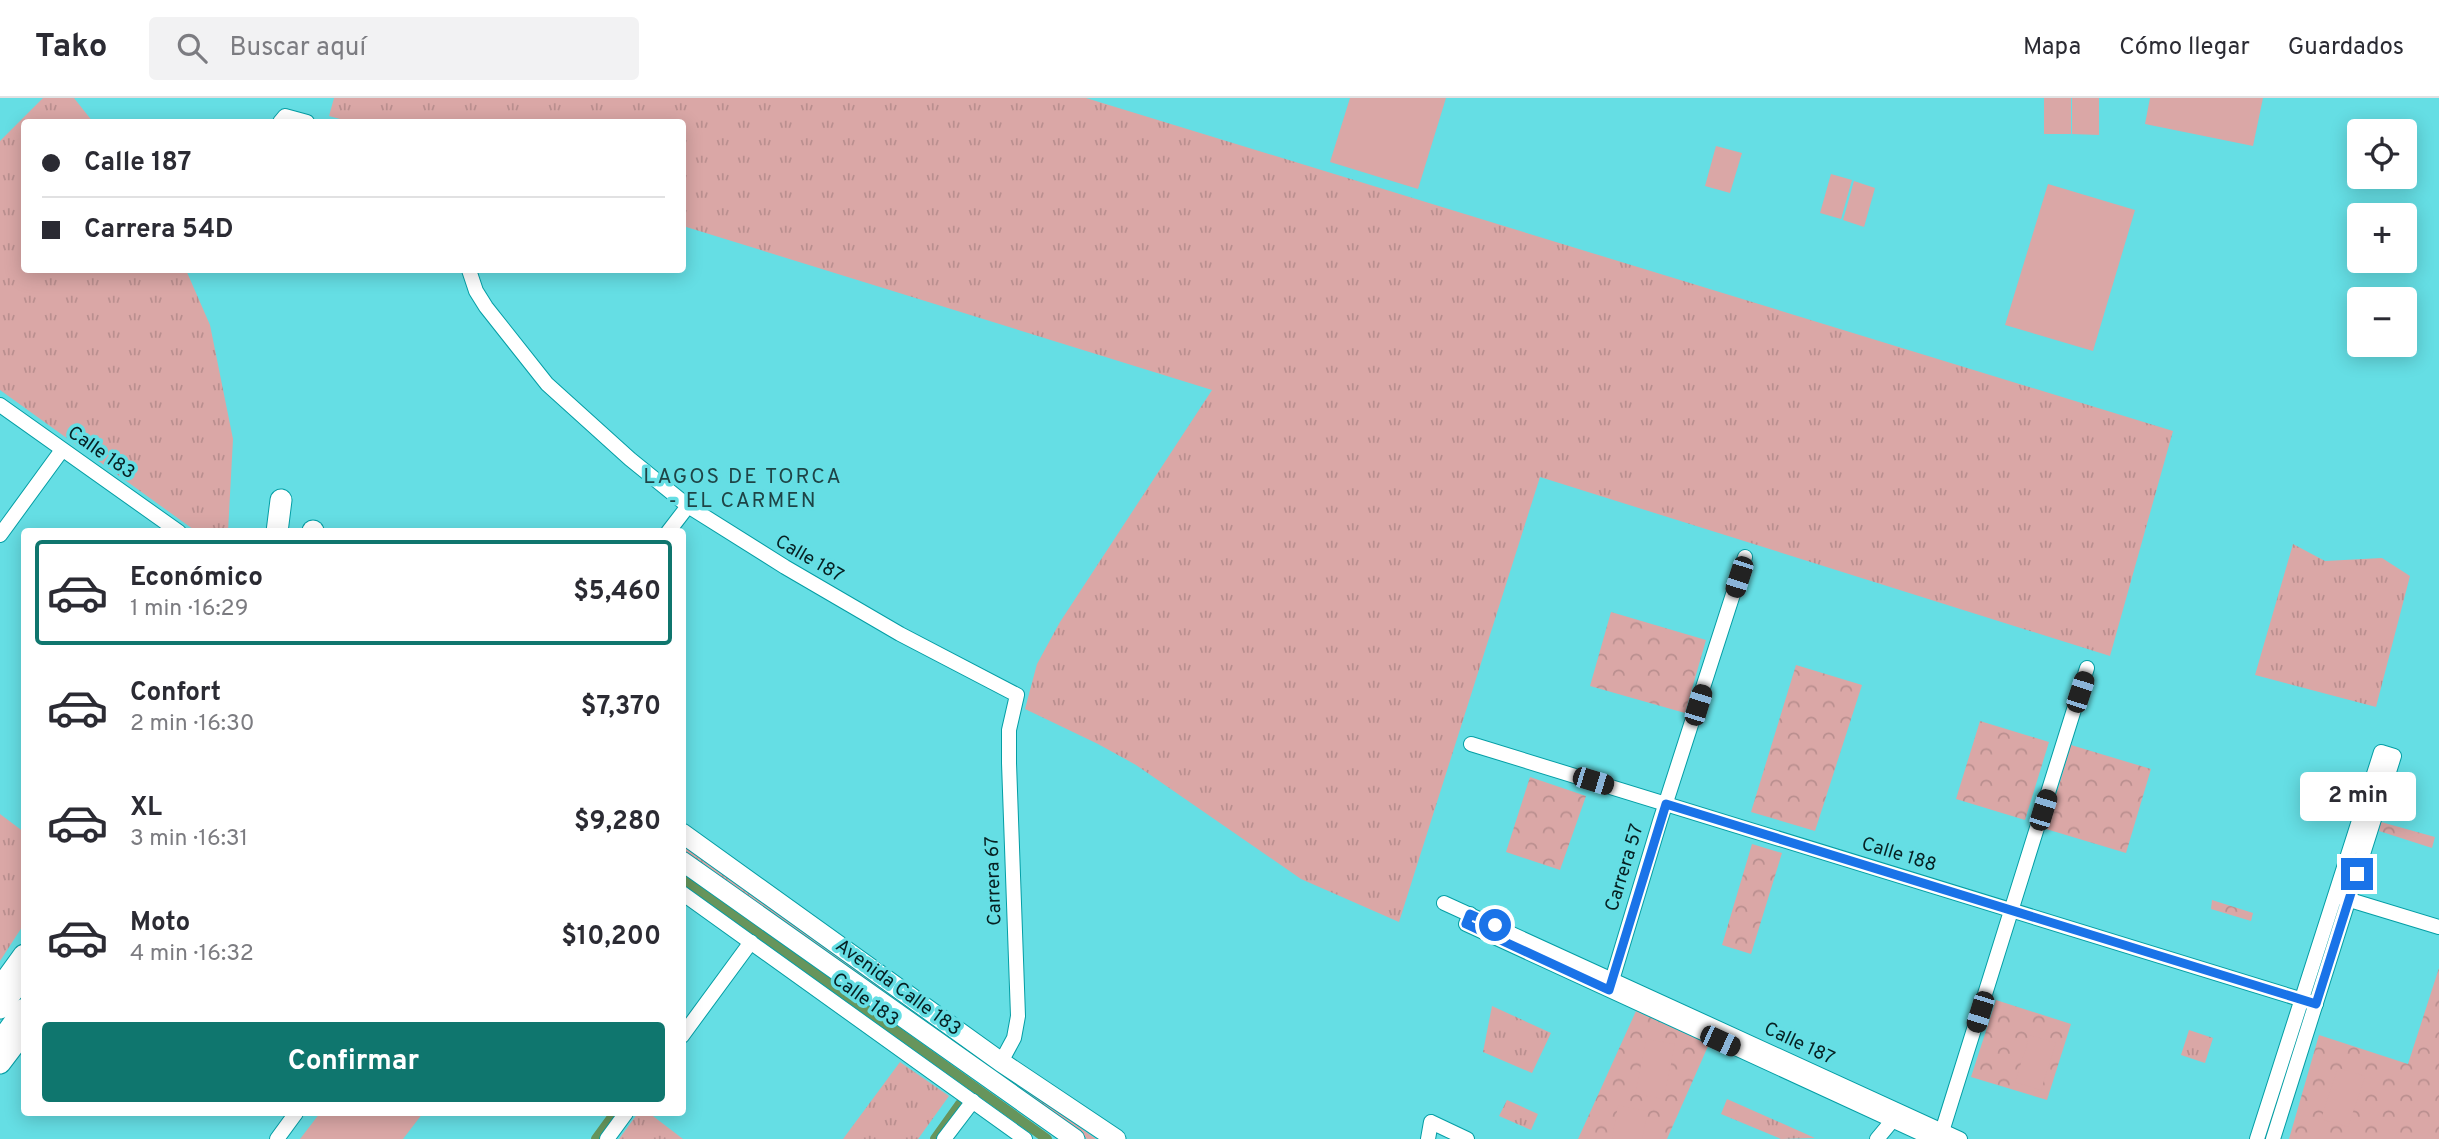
<!DOCTYPE html>
<html lang="es">
<meta charset="utf-8">
<style>
body{margin:0;font-family:Overpass,sans-serif;background:#f2f2f3;color:#2b2b33;height:100vh;display:flex;flex-direction:column;font-size:26px;white-space:nowrap}
*{box-sizing:border-box;margin:0}
p{font-size:23px;color:#7c7c81}
.icon{flex:none;width:38px;height:38px;fill:none;stroke:currentColor;stroke-width:2;stroke-linecap:round;stroke-linejoin:round}
.map{position:relative;flex:1;overflow:hidden}
.sheet{position:absolute;left:21px;top:430px;width:665px;height:588px;display:flex;flex-direction:column;background:#fff;border-radius:7px;box-shadow:0 4px 18px #0003}
.sheet>*{flex:none}
.banner{position:absolute;left:21px;top:21px;width:665px;height:154px;border-radius:7px;box-shadow:0 4px 18px #0003;display:grid;align-content:center;height:154px;padding:0 21px;background:#fff}
.controls{position:absolute;left:2347px;top:21px;display:grid;gap:14px}
.controls a{display:grid;place-items:center;width:70px;height:70px;border-radius:7px;background:#fff;box-shadow:0 4px 18px #0003;font-size:35px}
.end{position:absolute;width:32px;height:32px;margin:-16px;border:9px solid #1a73e8;background:#fff;box-shadow:0 0 0 4px #fff}
.from{border-radius:50%}
.bubble{position:absolute;height:49px;border-radius:7px;background:#fff;box-shadow:0 4px 18px #0003;font-size:23px;font-weight:700;line-height:49px;text-align:center}
.car{position:absolute;width:21px;height:42px;margin:-21px -10px;border-radius:9px;box-shadow:0 0 5px 2px #0007;background:linear-gradient(#222 24%,#8ab4d8 0 40%,#222 0 76%,#8ab4d8 0 86%,#222 0)}
.banner b{display:flex;align-items:center;gap:24px;height:66px;font-size:26px}
.banner b+b{border-top:2px solid #e1e1e2}
.banner i{width:18px;height:18px;background:#2b2b33}
ul{padding:12px 0 0;list-style:none}
li{display:flex;align-items:center;gap:21px;height:105px;margin:0 14px 10px;padding:0 7px;border:4px solid transparent;border-radius:7px}
li div{flex:1}
li b{display:block;font-size:26px}
li em{font-style:normal;font-weight:700}
li.selected{border-color:#0f766e}
li>.icon{width:63px;height:63px;stroke-width:1.5}
.action{display:flex;gap:14px;margin-top:auto;padding:14px 21px}
.action a{flex:1;height:80px;border-radius:7px;background:#0f766e;color:#fff;font-size:28px;font-weight:700;line-height:80px;text-align:center}
header{display:flex;align-items:center;gap:42px;box-sizing:border-box;height:98px;padding:0 35px;background:#fff;border-bottom:2px solid #e1e1e2}
header strong{font-size:33px}
nav{display:flex;gap:38px;margin-inline-start:auto;font-size:24px}
.search{width:490px;height:63px;background:#f2f2f3;display:flex;align-items:center;gap:18px;box-sizing:border-box;padding:0 24px;border-radius:7px;color:#7c7c81;font-size:26px}
.map>svg:first-child{display:block}
</style>
<header>
<strong>Tako</strong>
<div class="search"><svg class="icon" aria-label="search" viewBox="0 0 24 24"><circle cx="10" cy="10" r="6"/><path d="M15 15l6 6"/></svg>Buscar aquí</div>
<nav><a>Mapa</a><a>Cómo llegar</a><a>Guardados</a></nav>
</header>
<div class="map">
<svg width="2439" height="1041" viewBox="0 0 2439 1041">
<defs>
<pattern id="grass-tufts" width="24" height="20" patternUnits="userSpaceOnUse" patternTransform="scale(1.75)"><rect width="24" height="20" fill="#daa7a6"/><path d="M3 7l-1-3M5 7V3M7 7l1-3M15 17l-1-3M17 17v-4M19 17l1-3" fill="none" stroke="#ba8f8f"/></pattern>
<pattern id="park-crowns" width="20" height="18" patternUnits="userSpaceOnUse" patternTransform="scale(1.75)"><rect width="20" height="18" fill="#daa7a6"/><path d="M2 6a3 3 0 1 1 6 0M12 15a3 3 0 1 1 6 0" fill="none" stroke="#ba8f8f"/></pattern>
</defs>
<rect width="100%" height="100%" fill="#65dee4"/>
<g fill="url(#grass-tufts)">
<polygon points="43,0 74,0 93,24 24,24 24,172 186,172 210,227 233,341 228,434 197,434 0,292 0,43"/>
<polygon points="334,0 1086,0 2173,333 2110,558 1540,379 1399,824 1301,781 1136,667 1098,646 1025,611 1037,566 1060,524 1212,292 683,128 682,24 351,24 329,18"/>
<polygon points="2293,446 2325,463 2382,460 2410,478 2376,609 2255,577"/>
<polygon points="0,716 24,734 24,826 0,863"/>
<polygon points="682,746 1096,1041 1087,1041 1082,1037 683,752"/>
<polygon points="1492,908 1551,935 1532,975 1483,954"/>
<polygon points="2189,932 2213,940 2205,965 2181,957"/>
<polygon points="900,964 949,998 918,1041 843,1041"/>
<polygon points="1727,1001 1815,1040 1781,1041 1721,1016"/>
<polygon points="1507,1002 1538,1016 1531,1032 1499,1018"/>
<polygon points="638,1015 649,1015 683,1041 619,1041"/>
</g>
<g fill="url(#park-crowns)">
<polygon points="1611,514 1706,542 1685,615 1590,588"/>
<polygon points="1796,567 1862,587 1815,733 1751,714"/>
<polygon points="1980,623 2049,644 2025,722 1956,701"/>
<polygon points="2071,647 2151,671 2126,755 2046,731"/>
<polygon points="1530,679 1586,698 1560,772 1506,754"/>
<polygon points="2381,724 2435,739 2432,750 2379,733"/>
<polygon points="1752,746 1782,755 1751,856 1722,847"/>
<polygon points="2212,802 2253,815 2251,823 2211,811"/>
<polygon points="2439,870 2439,1041 2289,1041 2319,937 2408,966"/>
<polygon points="1996,902 2071,926 2047,1002 1971,979"/>
<polygon points="1636,913 1709,946 1667,1041 1578,1041"/>
</g>
<g fill="#daa7a6">
<polygon points="1350,0 1446,0 1418,91 1330,64"/>
<rect x="2044" y="0" width="27" height="36"/>
<polygon points="2072,0 2099,0 2099,37 2072,36"/>
<polygon points="2150,0 2263,0 2253,48 2145,26"/>
<polygon points="1716,48 1742,55 1730,95 1705,88"/>
<polygon points="1831,76 1852,82 1841,121 1820,115"/>
<polygon points="1854,83 1875,90 1864,129 1843,122"/>
<polygon points="2048,86 2135,112 2093,253 2005,227"/>
<polygon points="2030,937 2056,945 2041,992 2015,984"/>
<polygon points="1646,941 1675,946 1664,1001 1635,996"/>
<polygon points="2338,970 2365,978 2348,1029 2321,1021"/>
<polygon points="1618,1007 1648,1013 1642,1041 1612,1041"/>
<polygon points="320,1015 423,1015 403,1041 300,1041"/>
</g>
<g fill="none" stroke-linecap="round" stroke-linejoin="round">
<g stroke="#67955c" stroke-width="10">
<polyline points="682,780 1047,1041"/>
<polyline points="596,1041 615,1015"/>
<polyline points="935,1041 960,1006"/>
</g>
<defs>
<g id="minor">
<polyline points="280,24 285,18 307,24"/>
<polyline points="469,172 476,193 486,209 547,286 630,361 688,408 785,469 900,536 1017,597 1009,632 1009,665 1018,918 1014,940 1001,964"/>
<polyline points="0,307 179,434"/>
<polyline points="668,434 688,408"/>
<polyline points="0,437 62,352"/>
<polyline points="1471,646 2316,906"/>
<polyline points="682,795 1025,1041"/>
<polyline points="2340,799 2439,829"/>
<polyline points="1444,805 1960,1041"/>
<polyline points="1470,816 1466,826 1933,1041"/>
<polyline points="1610,889 1660,723 1745,459"/>
<polyline points="682,938 751,844"/>
<polyline points="1940,1040 2087,570"/>
<polyline points="277,1041 296,1015"/>
<polyline points="607,1041 626,1015"/>
<polyline points="944,1041 973,1003"/>
<polyline points="1428,1041 1431,1024 1467,1041"/>
<polyline points="1877,1041 1897,1017"/>
<polyline points="2257,1041 2381,654 2394,658 2273,1041"/>
</g>
<g id="major">
<polyline points="682,735 1001,964 1116,1041"/>
<polyline points="682,763 1075,1041"/>
</g>
<g id="highway">
<polyline points="277,434 281,402"/>
<polyline points="313,434 313,433"/>
<polyline points="0,890 24,857"/>
<polyline points="0,910 21,882"/>
<polyline points="0,944 24,911"/>
<polyline points="0,965 22,936"/>
</g>
</defs>
<use href="#minor" stroke="#049ea5" stroke-width="16"/>
<use href="#major" stroke="#049ea5" stroke-width="21"/>
<use href="#highway" stroke="#049ea5" stroke-width="23"/>
<use href="#minor" stroke="#fff" stroke-width="14"/>
<use href="#major" stroke="#fff" stroke-width="19"/>
<use href="#highway" stroke="#fff" stroke-width="21"/>
</g>
<g fill="none" stroke-linecap="round" stroke-linejoin="round">
<polyline stroke="#1a73e8" stroke-width="9" points="1495,827 1470,816 1466,826 1609,892 1666,706 2316,906 2357,776"/>
</g>
<g text-anchor="middle" dominant-baseline="central" stroke-width="7" stroke-linejoin="round" paint-order="stroke">
<g font-size="19" fill="#062022" stroke="#65dee4">
<text transform="translate(101 355) rotate(35)">Calle 183</text>
<text transform="translate(809 461) rotate(30)">Calle 187</text>
<text transform="translate(1899 757) rotate(17)">Calle 188</text>
<text transform="translate(1625 770) rotate(-73)">Carrera 57</text>
<text transform="translate(994 783) rotate(-92)">Carrera 67</text>
<text transform="translate(898 890) rotate(36)">Avenida Calle 183</text>
<text transform="translate(865 902) rotate(36)">Calle 183</text>
<text transform="translate(1799 946) rotate(25)">Calle 187</text>
</g>
<g font-size="21" letter-spacing="2" fill="#1e4446" stroke="#65dee4">
<text x="743" y="379">LAGOS DE TORCA<tspan x="743" dy="24">- EL CARMEN</tspan></text>
</g>
</g>
</svg>
<div class="controls">
<a><svg class="icon" aria-label="locate" viewBox="0 0 24 24"><circle cx="12" cy="12" r="6"/><path d="M12 2v4M12 18v4M2 12h4M18 12h4"/></svg></a>
<a>+</a>
<a>−</a>
</div>
<i class="end from" style="left:1495px;top:827px"></i>
<i class="end" style="left:2357px;top:776px"></i>
<div class="bubble" style="left:2300px;top:674px;width:116px">2 min</div>
<i class="car" style="left:1739px;top:479px;rotate:198deg"></i>
<i class="car" style="left:2080px;top:594px;rotate:18deg"></i>
<i class="car" style="left:1698px;top:607px;rotate:17deg"></i>
<i class="car" style="left:1593px;top:683px;rotate:107deg"></i>
<i class="car" style="left:2043px;top:712px;rotate:17deg"></i>
<i class="car" style="left:1980px;top:914px;rotate:197deg"></i>
<i class="car" style="left:1720px;top:943px;rotate:115deg"></i>
<div class="banner">
<b><i class="from"></i>Calle 187</b>
<b><i></i>Carrera 54D</b>
</div>
<section class="sheet">
<ul>
<li class="selected"><svg class="icon" aria-label="car" viewBox="0 0 24 24"><path d="M5 17H2v-5l4-1 3-4h7l3 4 3 1v5h-3M9 17h6M6 11h13"/><circle cx="7" cy="17" r="2"/><circle cx="17" cy="17" r="2"/></svg><div><b>Económico</b><p>1 min · 16:29</p></div><em>$5,460</em></li>
<li><svg class="icon" aria-label="car" viewBox="0 0 24 24"><path d="M5 17H2v-5l4-1 3-4h7l3 4 3 1v5h-3M9 17h6M6 11h13"/><circle cx="7" cy="17" r="2"/><circle cx="17" cy="17" r="2"/></svg><div><b>Confort</b><p>2 min · 16:30</p></div><em>$7,370</em></li>
<li><svg class="icon" aria-label="car" viewBox="0 0 24 24"><path d="M5 17H2v-5l4-1 3-4h7l3 4 3 1v5h-3M9 17h6M6 11h13"/><circle cx="7" cy="17" r="2"/><circle cx="17" cy="17" r="2"/></svg><div><b>XL</b><p>3 min · 16:31</p></div><em>$9,280</em></li>
<li><svg class="icon" aria-label="car" viewBox="0 0 24 24"><path d="M5 17H2v-5l4-1 3-4h7l3 4 3 1v5h-3M9 17h6M6 11h13"/><circle cx="7" cy="17" r="2"/><circle cx="17" cy="17" r="2"/></svg><div><b>Moto</b><p>4 min · 16:32</p></div><em>$10,200</em></li>
</ul>
<div class="action"><a>Confirmar</a></div>
</section>
</div>
